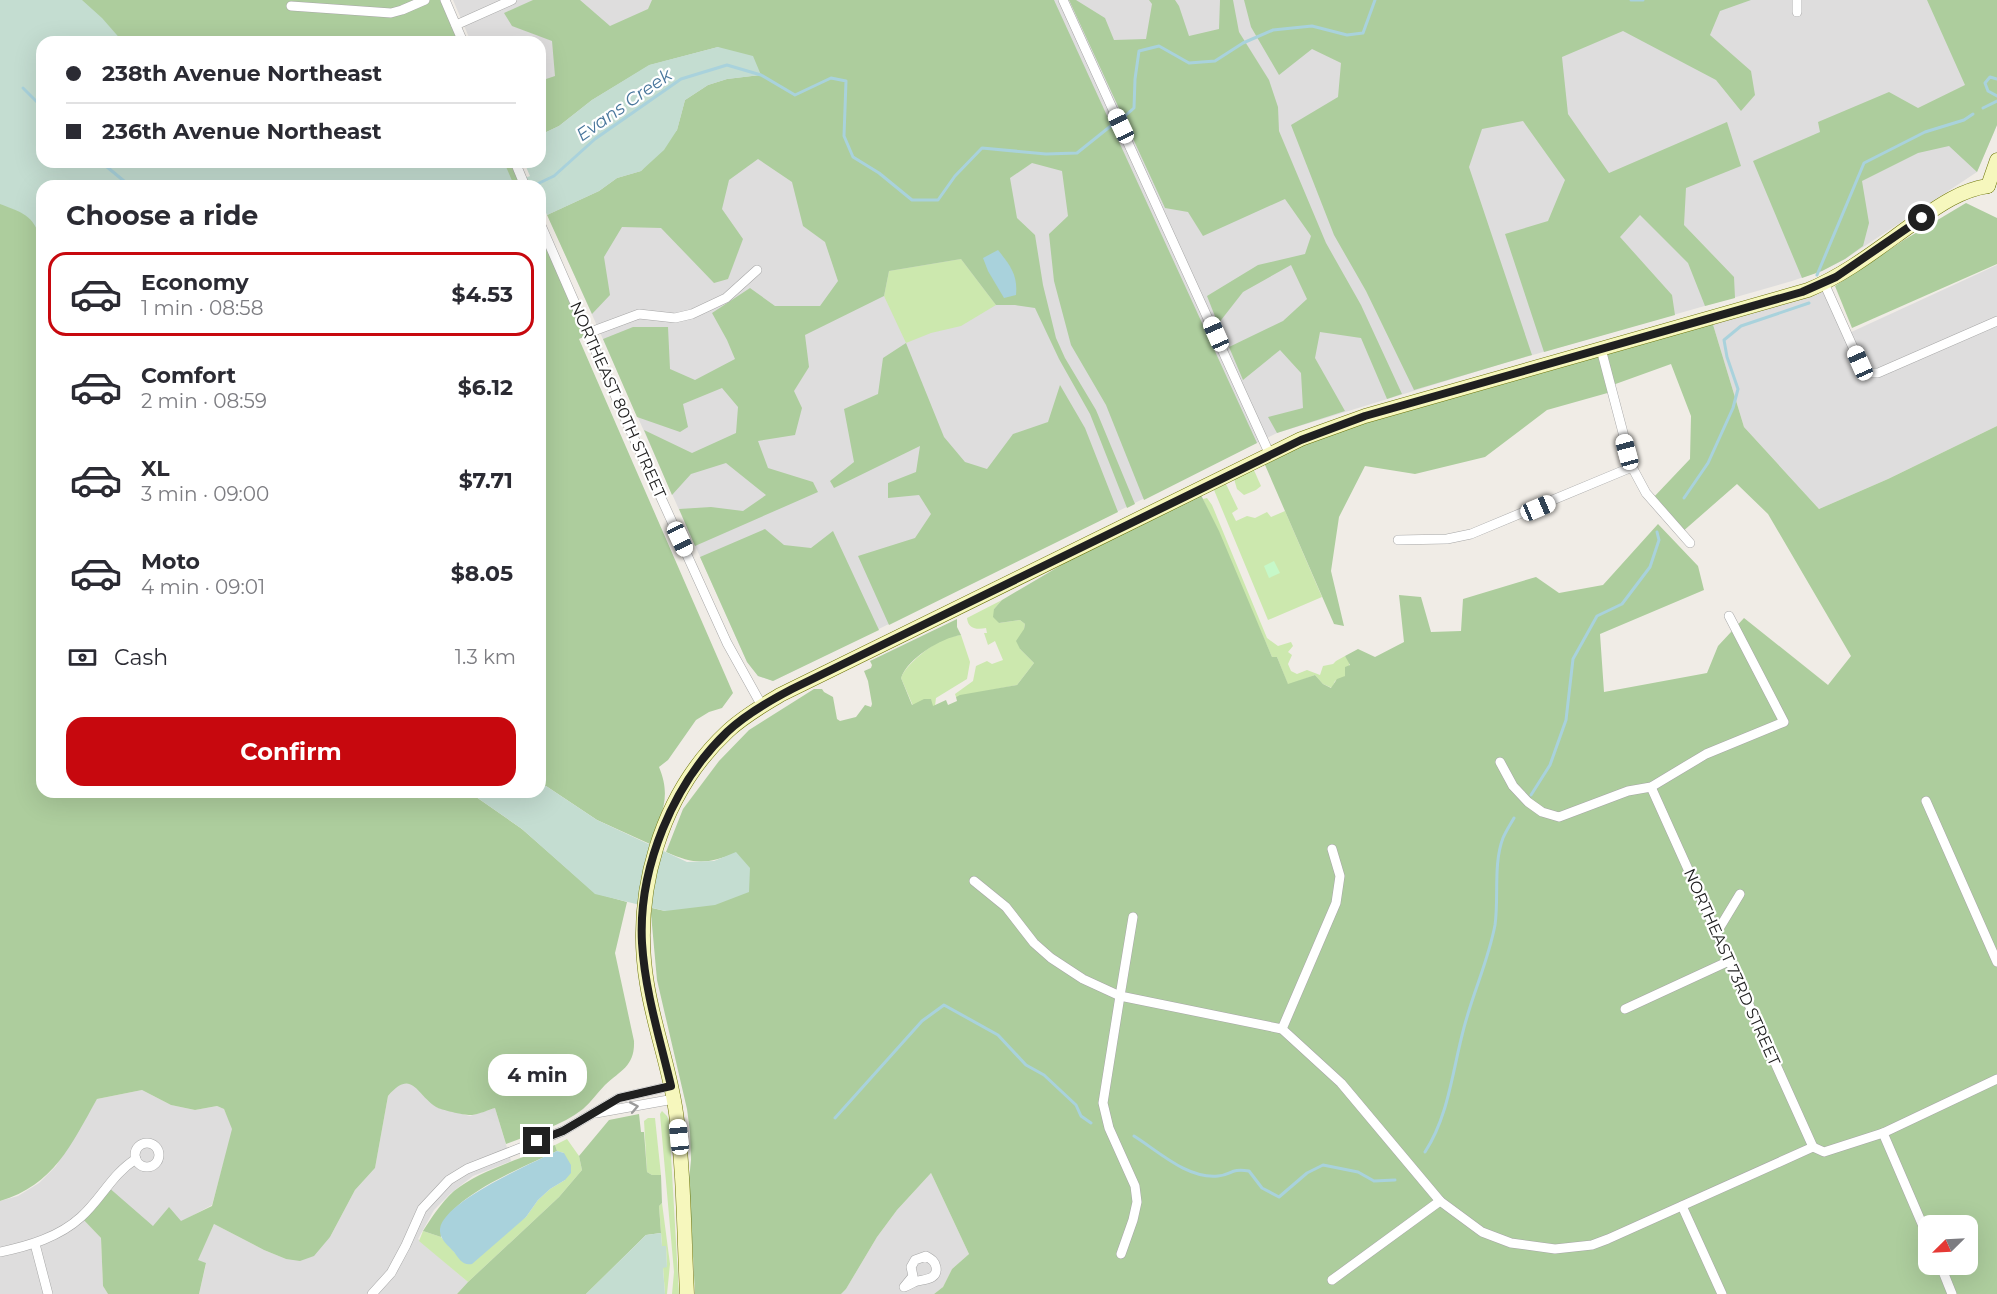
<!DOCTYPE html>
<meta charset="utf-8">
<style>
body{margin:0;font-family:Montserrat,sans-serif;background:#f2f2f3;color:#2b2b33;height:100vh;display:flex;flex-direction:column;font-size:22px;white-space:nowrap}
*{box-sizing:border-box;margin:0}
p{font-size:20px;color:#7c7c81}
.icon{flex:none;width:33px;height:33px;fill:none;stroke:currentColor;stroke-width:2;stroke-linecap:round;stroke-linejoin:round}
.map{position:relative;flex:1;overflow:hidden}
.details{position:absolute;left:36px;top:180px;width:510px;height:618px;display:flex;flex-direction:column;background:#fff;border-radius:18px;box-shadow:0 6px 24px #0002}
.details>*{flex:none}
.top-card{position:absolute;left:36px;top:36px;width:510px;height:132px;border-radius:18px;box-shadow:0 6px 24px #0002;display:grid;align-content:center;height:132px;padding:0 30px;background:#fff}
.needle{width:39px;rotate:246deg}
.tools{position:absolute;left:1918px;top:1215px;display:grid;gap:12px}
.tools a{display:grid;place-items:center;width:60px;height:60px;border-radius:12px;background:#fff;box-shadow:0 6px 24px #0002;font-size:30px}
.end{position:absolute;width:27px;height:27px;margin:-14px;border:8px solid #202020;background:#fff;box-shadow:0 0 0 3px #fff}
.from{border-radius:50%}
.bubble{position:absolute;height:42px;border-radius:18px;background:#fff;box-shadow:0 6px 24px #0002;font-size:20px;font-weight:700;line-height:42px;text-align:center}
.car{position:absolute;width:18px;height:36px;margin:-18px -9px;border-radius:8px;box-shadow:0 0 4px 2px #0007;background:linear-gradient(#fff 24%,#345 0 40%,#fff 0 76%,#345 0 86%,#fff 0)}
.top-card b{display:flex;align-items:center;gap:21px;height:57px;font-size:22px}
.top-card b+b{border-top:2px solid #e1e1e2}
.top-card i{width:15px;height:15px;background:#2b2b33}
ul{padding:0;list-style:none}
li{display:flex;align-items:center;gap:18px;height:84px;margin:0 12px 9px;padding:0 18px;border:3px solid transparent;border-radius:18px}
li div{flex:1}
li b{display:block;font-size:22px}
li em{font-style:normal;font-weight:700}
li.active{border-color:#c7080e}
li>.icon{width:54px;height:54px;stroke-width:1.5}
h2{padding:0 30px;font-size:27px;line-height:72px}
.pay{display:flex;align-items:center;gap:15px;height:66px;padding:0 30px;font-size:22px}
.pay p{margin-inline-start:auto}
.button{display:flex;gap:12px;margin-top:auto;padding:12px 30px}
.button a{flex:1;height:69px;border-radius:18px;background:#c7080e;color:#fff;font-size:24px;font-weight:700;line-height:69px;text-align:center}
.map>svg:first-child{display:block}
</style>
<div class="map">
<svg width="1997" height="1294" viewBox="0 0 1997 1294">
<rect width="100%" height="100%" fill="#f0ece6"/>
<g fill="#dedddd">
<polygon points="453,0 1997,0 1997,125 1977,172 1845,259 1822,271 1792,281 1501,364 1277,433 773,681 758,676 747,662 540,198 540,186 535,186 524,162 540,162 540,42 471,42"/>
<polygon points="1997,265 1997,426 1888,479 1819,509 1744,427 1711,318 1824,283 1847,334"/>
<polygon points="404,1083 414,1084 436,1107 470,1116 495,1108 511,1161 473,1176 451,1193 434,1210 418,1239 468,1282 457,1294 199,1294 206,1264 197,1260 214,1224 264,1250 286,1259 330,1237 355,1190 375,1168 388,1096 396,1087"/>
<polygon points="142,1090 171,1105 195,1110 217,1106 224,1109 233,1129 212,1205 181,1222 153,1226 82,1217 101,1238 103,1286 108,1294 0,1294 0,1201 18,1196 39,1183 56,1166 97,1099"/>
<polygon points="931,1173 969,1254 952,1269 943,1287 934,1294 841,1294 846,1289 877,1237 897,1210"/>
</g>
<g fill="#cce8ae">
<polygon points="961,259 996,305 961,326 931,333 906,343 884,296 889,271"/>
<polygon points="1253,468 1261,486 1256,490 1244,495 1237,489 1234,479"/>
<polygon points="1226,484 1238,509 1232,513 1236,521 1247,516 1255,518 1267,512 1271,517 1285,511 1322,597 1268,620 1214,490"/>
<path d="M1207,498L1212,505L1267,638L1278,646L1291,642L1293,646L1288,652L1292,655L1288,664L1291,671L1297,674L1307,670L1320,675L1323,666L1333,664L1336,661L1345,656C1352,663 1349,667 1346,676L1335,681L1332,688L1323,684L1315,675L1288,685L1277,657H1272L1203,499Z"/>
<path d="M1002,600L994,609L999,623L1020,620L1025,624L1020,649L1034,663L1017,685L956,697L955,694L973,681L976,666L987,661L992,664L1003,660L995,641L988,645L984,633H987L986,628C977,630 968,629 967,618Z"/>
<path d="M961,635L970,662L967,679L936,698L935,706L933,707L913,706L901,678C905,665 934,642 947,638C951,636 957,636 961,635Z"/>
<polygon points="662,1111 667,1116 669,1121 679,1294 672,1294 674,1272 660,1114"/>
<polygon points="648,1118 655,1118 661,1175 652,1175 647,1172 644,1121"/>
<polygon points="567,1139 579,1156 582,1170 559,1197 468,1282 419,1241 423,1231 441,1237 463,1262 526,1217 538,1200 550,1189 565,1180 564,1153 557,1151 555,1145"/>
<polygon points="662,1203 670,1264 667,1294 665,1294 663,1267 667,1267 666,1246 662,1246 659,1206"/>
</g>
<g fill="#adcd9d" fill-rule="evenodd">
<path d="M0,0H445L463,42H42V162H516L527,186H42V792H469L522,829L595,893L627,902L615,953L634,1041C635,1066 621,1070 605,1085C597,1093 591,1102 583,1109C562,1126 531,1134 506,1144L495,1108C488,1110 480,1114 472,1115C467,1116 441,1110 436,1107C416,1094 412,1068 388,1096L375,1168L355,1190L330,1237L314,1256L300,1261L286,1259L264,1250L214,1224L198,1260L206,1263L199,1294H108L103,1286L101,1238L81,1217L107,1186L153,1226L169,1207L181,1221L212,1206L232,1129L224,1109L217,1106L195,1110L171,1105L142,1090L97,1099C71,1145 54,1185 0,1201Z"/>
<polygon points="533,0 580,0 610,26 648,9 652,0 1054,0 1257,443 1144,500 1106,405 1071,345 1054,281 1049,234 1068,216 1062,171 1032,163 1010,178 1017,218 1035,235 1043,285 1056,338 1065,358 1096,410 1135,504 1127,508 1090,414 1059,359 1035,308 1015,305 996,305 961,259 889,271 884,296 805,335 809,367 794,391 802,408 795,435 758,441 768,468 813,482 818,492 695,546 679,509 711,507 743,511 766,495 726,463 691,474 672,495 644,430 692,453 736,433 738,407 722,388 683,404 688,427 680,432 637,417 603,339 633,327 668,327 670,369 695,380 735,359 727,340 712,313 750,288 775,306 820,306 838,281 825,242 803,226 792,182 758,159 729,180 722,209 743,239 728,279 714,283 661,228 622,227 604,257 610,295 592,314 547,215 599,191 617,178 641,171 677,130 685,100 708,85 727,79 760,75 718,47 650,65 592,100 559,126 540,135 540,81 555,76 552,41 512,26 504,13"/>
<polygon points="1069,0 1076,0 1105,18 1114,40 1146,39 1152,4 1149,0 1175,0 1179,6 1189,36 1219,29 1220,0 1233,0 1239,32 1269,80 1278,107 1279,131 1326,243 1361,305 1402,394 1387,399 1361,338 1320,332 1315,358 1345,411 1277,433 1268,417 1303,408 1301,373 1280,350 1243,380 1229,347 1283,321 1307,299 1291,265 1243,292 1218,324 1207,296 1258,265 1305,254 1311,236 1285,199 1203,236 1188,212 1165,208"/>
<polygon points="1244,0 1751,0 1720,11 1710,35 1751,71 1755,95 1741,111 1716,80 1623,31 1562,57 1568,114 1609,173 1727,122 1741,166 1686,188 1684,225 1734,277 1735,298 1705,306 1688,263 1640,215 1620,237 1672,295 1675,315 1544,352 1505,234 1548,221 1565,180 1523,121 1482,129 1469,167 1532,355 1414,390 1366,291 1334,235 1291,125 1338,97 1341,63 1312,49 1279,75 1251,27"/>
<polygon points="1927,0 1997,0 1997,125 1977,172 1949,146 1918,153 1862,181 1869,223 1863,246 1845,259 1822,271 1802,278 1753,161 1820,132 1818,122 1889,92 1918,108 1965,85"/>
<polygon points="1966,203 1997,218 1997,264 1852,328 1835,286 1904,240"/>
<path d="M540,216L592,333L579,339L733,693L722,708L709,712L696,720L668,760L659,767C672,798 661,815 650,844L597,820L546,786L540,785Z"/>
<path d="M1711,318L1744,427L1819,509L1888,479L1997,426V1294H934L943,1287L952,1269L969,1254L931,1173L897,1210L877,1237L846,1289L841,1294H695L689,1180L691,1160L690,1132L687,1109L657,980L651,914L652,908L665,911L736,853C707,864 695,865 666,852L683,809L719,761L749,730L814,689H822L824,692L833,697L837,719L840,721L856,717L865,705L871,707L872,704L868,681L864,671L871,668L872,665L870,661L957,619V627L961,635C941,638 908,658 901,678L912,705L924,699H931L933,706L946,700L948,705L957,701L956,697L960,695L1017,685L1034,663L1020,649L1016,641L1024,629L1025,624L1020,620L999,623L993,617L994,609L1002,600L1143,517L1198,489L1219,531L1272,657H1277L1288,684L1315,675L1323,684L1331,688L1337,679L1345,676V667L1350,665L1345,656L1358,649L1375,657L1404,642L1399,595L1421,597L1431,632L1461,631L1463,599L1536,577L1559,593L1603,585L1658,524L1698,566L1704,590L1600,634L1604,692L1707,673L1718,646L1744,618L1828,685L1851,656L1768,514L1737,484L1681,533L1652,499L1690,459L1691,416L1671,364L1610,386L1611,392L1547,410L1485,457L1415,474L1365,466L1339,517L1331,571L1344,626L1334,624L1262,458L1301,439ZM1929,1226H1968V1264H1929Z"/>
<polygon points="906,343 944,437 965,462 987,469 1013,434 1048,422 1060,385 1085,428 1118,512 889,625 858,556 915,538 931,514 919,495 888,498 888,483 916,472 920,446 834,488 830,481 854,462 844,409 878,394 883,358"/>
<polygon points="765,529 784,545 811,548 833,531 879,630 773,681 758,676 747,662 700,557"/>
<polygon points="639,1114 641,1132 644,1132 647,1172 652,1175 661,1175 662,1203 659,1206 661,1233 646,1235 586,1294 457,1294 468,1282 559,1197 582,1170 579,1156 609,1120"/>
<path d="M555,1145L557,1151C529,1165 437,1200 441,1237L423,1231C432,1217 441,1203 454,1191C478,1171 525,1157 555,1145Z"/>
</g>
<g fill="#c4ddd1">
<path d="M0,0H82L102,18L123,42H42V162H417L487,165L504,162L513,183L530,176L524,162H540V135L559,126L592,100L649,65L718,47L753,56L761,75L727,79L708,85L685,100L677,130L664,150L641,171L617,178L599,191L547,215L542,203L540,204V186H42V245C35,216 26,214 0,204Z"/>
<polygon points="540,785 546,786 597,820 687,862 714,861 736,852 750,868 749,892 715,905 665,911 595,894 522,829 469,792 540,792"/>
<polygon points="661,1233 662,1246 666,1246 667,1267 663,1268 665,1294 586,1294 646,1235"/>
</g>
<polygon fill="#c6f8c8" points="1274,561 1280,573 1269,578 1264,566"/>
<g fill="#a9d2dc">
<path d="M998,250C1010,265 1018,275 1016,295L1004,298L988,271L983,258Z"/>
<path d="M557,1151L564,1153L571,1165V1173L565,1180L550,1189L538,1200L526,1217L472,1264C463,1266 459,1259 454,1252C449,1246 439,1239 440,1229C443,1201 533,1163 557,1151Z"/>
</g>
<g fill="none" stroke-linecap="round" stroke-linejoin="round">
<g stroke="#a9d2dc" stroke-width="3">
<polyline points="1631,0 1643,0"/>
<polyline points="1997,79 1990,77 1985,83 1988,91 1997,96"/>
<polyline points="23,88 42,107"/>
<polyline points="1983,108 1997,101"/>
<polyline points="1125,116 1134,108 1135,79 1139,51 1159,46 1189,63 1215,61 1243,43 1273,30 1312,26 1347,35 1363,33 1375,0"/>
<polyline points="101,162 130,186"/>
<polyline points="535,185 554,176 595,139 681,79 727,65 761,75 795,95 831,78 846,81 844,136 853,157 879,173 912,200 938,200 955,176 982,148 1046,154 1077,153 1112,125"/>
<polyline points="1817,275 1864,163 1925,132 1964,120 1973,114"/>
<polyline points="1684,498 1708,463 1733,408 1738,389 1727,357 1724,340 1741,326 1809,303"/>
<polyline points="1531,795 1550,765 1566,720 1573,659 1597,616 1622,604 1650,567 1659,540 1657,532"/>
<polyline points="835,1118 922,1021 944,1005 998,1035 1026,1065 1044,1075 1076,1105 1081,1116 1091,1123"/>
<path d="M1134,1136C1158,1151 1187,1179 1218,1176C1232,1175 1230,1168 1249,1171L1262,1188L1279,1197L1307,1173L1323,1165L1358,1172L1374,1181L1395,1180"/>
<path d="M1425,1152C1451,1112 1453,1062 1467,1017C1476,986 1489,957 1495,925C1499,898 1493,864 1503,838C1506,831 1510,825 1514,818"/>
</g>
<defs>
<g id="street">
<polyline points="445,0 463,42"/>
<polyline points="1063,0 1270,455"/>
<polyline points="1797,0 1797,12"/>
<polyline points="291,6 391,13 402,10 425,0"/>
<polyline points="456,25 512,0"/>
<polyline points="515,162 525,186"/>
<polyline points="540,223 628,425 727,643 762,706"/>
<polyline points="1824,283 1860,363 1866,373 1878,373 1997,321"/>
<polyline points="588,333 639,314 675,318 692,314 726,298 757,270"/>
<polyline points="1601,349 1632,467 1646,493 1690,543"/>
<polyline points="1398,540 1447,539 1471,534 1632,467"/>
<polyline points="1500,762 1513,786 1528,802 1542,812 1559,817 1628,791 1651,787 1706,754 1784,722 1729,616"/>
<polyline points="1651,787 1813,1147"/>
<polyline points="1926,801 1997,962"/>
<polyline points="974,881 1006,907 1034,943 1051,958 1083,979 1120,996 1103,1103 1109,1128 1135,1186 1137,1202 1133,1220 1121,1254"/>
<polyline points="1133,917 1120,996 1282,1029 1341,1083 1440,1201 1482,1232 1511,1243 1555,1249 1592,1245 1608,1239 1813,1147 1824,1152 1883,1133 1997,1079"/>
<polyline points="1717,932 1740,894"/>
<polyline points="1625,1009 1729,961"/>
<polyline points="1282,1029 1336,903 1340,876 1332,849"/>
<polyline points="596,1113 674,1099"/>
<polyline points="1883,1133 1929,1240"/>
<circle cx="147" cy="1155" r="12"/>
<polyline points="1682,1206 1722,1294"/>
<polyline points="35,1244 48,1294"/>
<path d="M0,1252C29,1246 59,1237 81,1217C102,1198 112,1174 136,1159"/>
<path d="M926,1256C931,1259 935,1261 936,1267C938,1279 926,1279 918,1281C914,1282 909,1285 904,1287L913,1276L911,1267L915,1260Z"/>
<polyline points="1940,1264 1952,1294"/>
<polyline points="1332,1280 1440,1201"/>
<polyline points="372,1294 391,1273 406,1245 422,1209 449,1180 467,1169 563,1131 619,1098 671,1086"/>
</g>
<g id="secondary">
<polyline points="1988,186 1997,160"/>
<path d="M687,1294C684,1234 684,1172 676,1113C670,1069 654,1028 647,984C632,894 660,794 728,731C744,716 762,706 780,695L1301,439L1365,416L1808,290C1847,274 1880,247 1914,223C1937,207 1960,190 1988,186"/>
</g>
</defs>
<use href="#street" stroke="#a7a7a7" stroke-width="10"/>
<use href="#secondary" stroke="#6c7409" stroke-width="15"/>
<use href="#street" stroke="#fff" stroke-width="9"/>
<use href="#secondary" stroke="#f6f7bd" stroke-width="14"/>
</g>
<defs><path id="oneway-chevron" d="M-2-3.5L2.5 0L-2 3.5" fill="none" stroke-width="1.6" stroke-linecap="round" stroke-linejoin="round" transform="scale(1.5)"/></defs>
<use stroke="#9b9b9b" href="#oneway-chevron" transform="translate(634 1107) rotate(-11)"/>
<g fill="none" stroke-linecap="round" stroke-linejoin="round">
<path stroke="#202020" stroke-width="8" d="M537,1141L563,1131L619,1098L671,1086C660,1039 645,992 642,943C638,868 673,784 727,732C746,714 769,701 792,689L1301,440L1365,416L1802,292L1836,277L1922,218"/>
</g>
<g text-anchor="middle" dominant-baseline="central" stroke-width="4.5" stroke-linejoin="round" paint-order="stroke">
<g font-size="16" fill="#202020" stroke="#fff">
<text transform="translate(618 400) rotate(66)">NORTHEAST 80TH STREET</text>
<text transform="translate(1732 967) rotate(66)">NORTHEAST 73RD STREET</text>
</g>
<g font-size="18" font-style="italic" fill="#49769c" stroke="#fff">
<text transform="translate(624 105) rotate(-35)">Evans Creek</text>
</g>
</g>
</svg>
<div class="tools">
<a><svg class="needle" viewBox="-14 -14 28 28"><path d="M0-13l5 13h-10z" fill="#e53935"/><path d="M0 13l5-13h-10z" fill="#7c7c81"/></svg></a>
</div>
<i class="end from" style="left:1922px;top:218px"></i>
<i class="end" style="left:537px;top:1141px"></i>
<div class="bubble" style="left:488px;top:1054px;width:99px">4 min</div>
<i class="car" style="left:1121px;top:126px;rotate:335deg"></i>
<i class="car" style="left:1216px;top:334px;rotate:336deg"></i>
<i class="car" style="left:1860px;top:363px;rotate:336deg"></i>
<i class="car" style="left:1627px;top:452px;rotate:345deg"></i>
<i class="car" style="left:1538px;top:508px;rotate:67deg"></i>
<i class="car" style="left:680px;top:539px;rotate:155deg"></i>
<i class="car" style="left:679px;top:1137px;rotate:354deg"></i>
<div class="top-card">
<b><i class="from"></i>238th Avenue Northeast</b>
<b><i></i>236th Avenue Northeast</b>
</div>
<section class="details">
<h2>Choose a ride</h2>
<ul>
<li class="active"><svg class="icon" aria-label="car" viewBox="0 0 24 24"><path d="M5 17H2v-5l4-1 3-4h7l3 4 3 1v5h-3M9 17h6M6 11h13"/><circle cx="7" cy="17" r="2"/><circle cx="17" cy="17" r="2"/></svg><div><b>Economy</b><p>1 min · 08:58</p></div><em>$4.53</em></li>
<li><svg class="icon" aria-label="car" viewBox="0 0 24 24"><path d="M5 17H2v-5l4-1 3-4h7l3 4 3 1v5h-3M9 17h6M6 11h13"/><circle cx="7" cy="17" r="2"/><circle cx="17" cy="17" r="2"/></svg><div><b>Comfort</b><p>2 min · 08:59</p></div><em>$6.12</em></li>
<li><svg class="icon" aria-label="car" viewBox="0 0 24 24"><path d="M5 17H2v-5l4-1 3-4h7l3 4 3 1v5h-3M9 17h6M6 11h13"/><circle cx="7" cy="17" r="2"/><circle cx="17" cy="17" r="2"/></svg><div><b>XL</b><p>3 min · 09:00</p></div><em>$7.71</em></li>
<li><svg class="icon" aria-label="car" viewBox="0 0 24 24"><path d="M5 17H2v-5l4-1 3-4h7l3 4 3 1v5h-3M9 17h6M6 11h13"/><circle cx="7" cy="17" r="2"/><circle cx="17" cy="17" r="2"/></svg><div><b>Moto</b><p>4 min · 09:01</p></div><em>$8.05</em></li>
</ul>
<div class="pay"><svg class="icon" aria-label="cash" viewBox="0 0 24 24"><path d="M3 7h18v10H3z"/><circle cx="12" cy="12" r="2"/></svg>Cash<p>1.3 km</p></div>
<div class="button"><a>Confirm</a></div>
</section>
</div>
